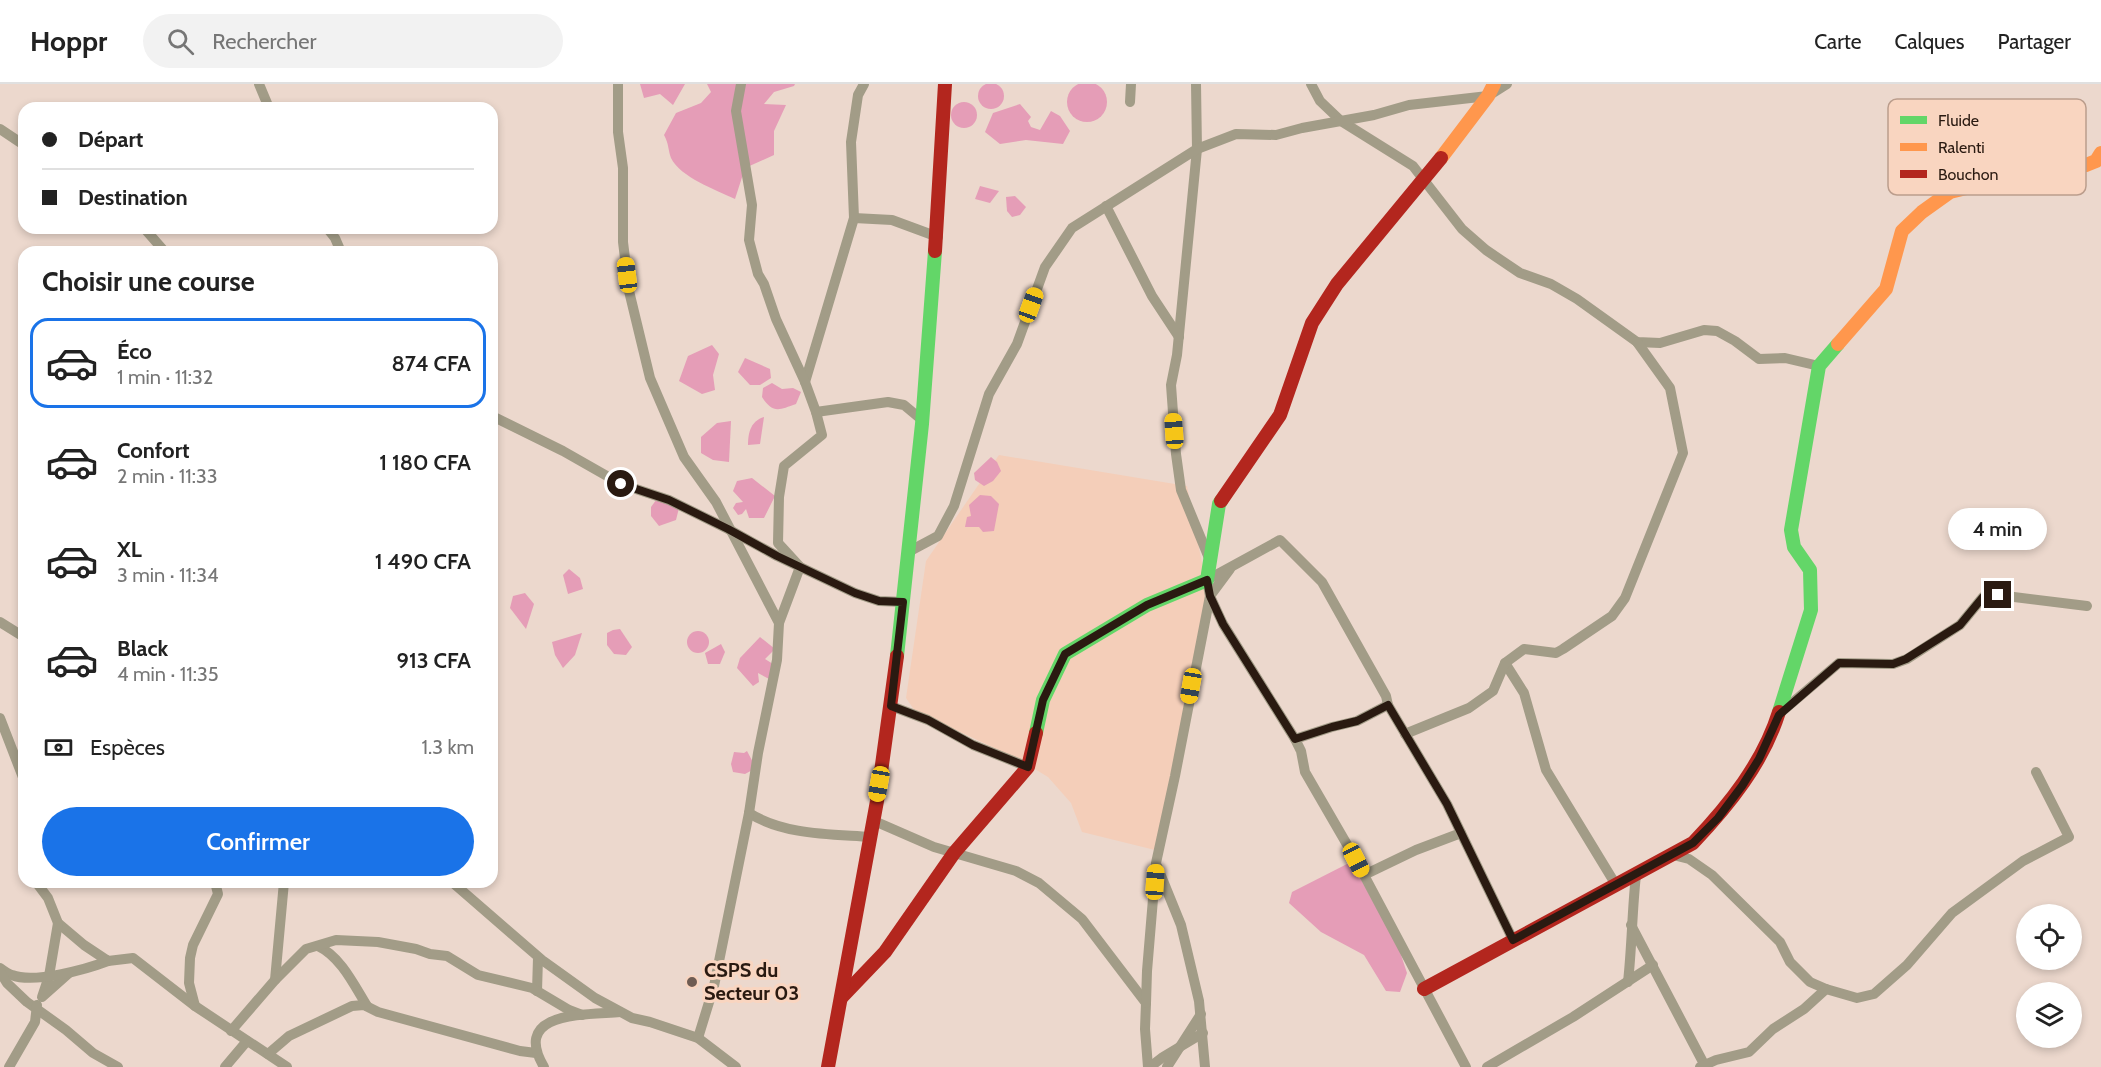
<!DOCTYPE html>
<html lang="fr">
<meta charset="utf-8">
<style>
body{margin:0;font-family:Cabin,sans-serif;background:#f2f2f2;color:#222;height:100vh;display:flex;flex-direction:column;font-size:22px;white-space:nowrap}
*{box-sizing:border-box;margin:0}
p{font-size:20px;color:#767676}
.icon{flex:none;width:33px;height:33px;fill:none;stroke:currentColor;stroke-width:2;stroke-linecap:round;stroke-linejoin:round}
.map{position:relative;flex:1;overflow:hidden}
.details{position:absolute;left:18px;top:162px;width:480px;height:642px;display:flex;flex-direction:column;background:#fff;border-radius:18px;box-shadow:0 3px 9px #0003}
.details>*{flex:none}
.guide{position:absolute;left:18px;top:18px;width:480px;height:132px;border-radius:18px;box-shadow:0 3px 9px #0003;display:grid;align-content:center;height:132px;padding:0 24px;background:#fff}
.controls{position:absolute;left:2016px;top:820px;display:grid;gap:12px}
.controls a{display:grid;place-items:center;width:66px;height:66px;border-radius:50%;background:#fff;box-shadow:0 3px 9px #0003;font-size:30px}
.end{position:absolute;width:27px;height:27px;margin:-14px;border:8px solid #2a1a11;background:#fff;box-shadow:0 0 0 3px #fff}
.from{border-radius:50%}
.bubble{position:absolute;height:42px;border-radius:21px;background:#fff;box-shadow:0 3px 9px #0003;font-size:20px;font-weight:600;line-height:42px;text-align:center}
.car{position:absolute;width:18px;height:36px;margin:-18px -9px;border-radius:8px;box-shadow:0 0 4px 2px #0007;background:linear-gradient(#f5c518 24%,#345 0 40%,#f5c518 0 76%,#345 0 86%,#f5c518 0)}
.guide b{display:flex;align-items:center;gap:21px;height:57px;font-size:22px}
.guide b+b{border-top:2px solid #e0e0e0}
.guide i{width:15px;height:15px;background:#222}
ul{padding:0;list-style:none}
li{display:flex;align-items:center;gap:18px;height:90px;margin:0 12px 9px;padding:0 12px;border:3px solid transparent;border-radius:18px}
li div{flex:1}
li b{display:block;font-size:22px}
li em{font-style:normal;font-weight:600}
li.current{border-color:#1a73e8}
li>.icon{width:54px;height:54px;stroke-width:1.5}
h2{padding:0 24px;font-size:27px;line-height:72px}
.pay{display:flex;align-items:center;gap:15px;height:66px;padding:0 24px;font-size:22px}
.pay p{margin-inline-start:auto}
.action{display:flex;gap:12px;margin-top:auto;padding:12px 24px}
.action a{flex:1;height:69px;border-radius:36px;background:#1a73e8;color:#fff;font-size:24px;font-weight:600;line-height:69px;text-align:center}
header{display:flex;align-items:center;gap:36px;box-sizing:border-box;height:84px;padding:0 30px;background:#fff;border-bottom:2px solid #e0e0e0}
header strong{font-size:28px}
nav{display:flex;gap:33px;margin-inline-start:auto;font-size:21px}
.search{width:420px;height:54px;background:#f2f2f2;display:flex;align-items:center;gap:15px;box-sizing:border-box;padding:0 21px;border-radius:33px;color:#767676;font-size:22px}
.map>svg:first-child{display:block}
</style>
<header>
<strong>Hoppr</strong>
<div class="search"><svg class="icon" aria-label="search" viewBox="0 0 24 24"><circle cx="10" cy="10" r="6"/><path d="M15 15l6 6"/></svg>Rechercher</div>
<nav><a>Carte</a><a>Calques</a><a>Partager</a></nav>
</header>
<div class="map">
<svg width="2101" height="983" viewBox="0 0 2101 983">
<rect width="100%" height="100%" fill="#ecd8cd"/>
<polygon fill="#f4ceb9" points="999,371 1187,402 1208,510 1155,766 1082,748 1071,719 1048,693 1020,676 915,627 906,614 926,477"/>
<g fill="#e59db7">
<circle cx="1087" cy="18" r="20"/>
<circle cx="991" cy="12" r="13"/>
<polygon points="640,0 685,0 673,21 660,10 644,14"/>
<path d="M707,0H795L794,2L774,8L764,20L786,21L774,47V71L745,84L735,115C716,106 680,93 671,74C668,66 669,60 664,51L676,29L701,19L711,8Z"/>
<circle cx="964" cy="31" r="13"/>
<polygon points="1020,20 1031,33 1028,37 1031,43 1040,46 1051,27 1060,32 1070,47 1063,60 1026,56 1000,60 985,48 993,29"/>
<polygon points="980,102 999,107 990,119 975,115"/>
<polygon points="1015,112 1026,123 1020,131 1012,133 1007,127 1006,113"/>
<polygon points="712,261 719,270 713,291 715,306 702,310 679,297 688,272"/>
<polygon points="745,274 770,285 771,294 760,301 750,301 738,288"/>
<path d="M772,299L782,305L793,304L801,308L796,320C779,326 773,330 762,313L763,304Z"/>
<path d="M764,333L760,360L748,361C748,348 751,337 764,333Z"/>
<polygon points="731,337 729,378 713,376 701,369 701,353 717,339"/>
<polygon points="991,373 997,378 1001,387 993,397 984,402 975,396 974,389"/>
<polygon points="752,394 775,412 764,434 749,434 746,425 742,430 738,431 733,424 736,419 743,418 733,407 737,397"/>
<polygon points="980,411 991,412 999,420 994,447 983,448 979,443 965,443 967,433 971,432 969,421"/>
<polygon points="659,412 679,424 676,436 659,442 651,432 651,423"/>
<polygon points="569,485 580,494 583,505 568,510 563,491"/>
<polygon points="525,509 534,520 526,545 510,524 513,512"/>
<polygon points="620,545 632,563 626,571 614,570 607,561 607,549 613,546"/>
<circle cx="698" cy="558" r="11"/>
<polygon points="582,549 575,571 563,584 555,571 552,558"/>
<polygon points="760,553 775,565 765,575 773,580 769,595 758,589 759,598 753,602 737,584 740,574"/>
<polygon points="721,560 725,568 720,580 708,580 705,569"/>
<polygon points="747,667 756,684 745,690 733,688 731,680 734,668 744,669"/>
<polygon points="1347,780 1357,788 1399,865 1407,889 1400,908 1386,907 1364,871 1321,848 1289,819 1292,808"/>
</g>
<g fill="none" stroke-linecap="round" stroke-linejoin="round">
<g stroke="#a29c87" stroke-width="10">
<polyline points="259,0 269,24"/>
<polyline points="618,0 618,48 623,84 623,158 629,207 650,294 684,373 716,418 779,539"/>
<polyline points="1196,0 1197,65 1177,271 1171,301 1176,370 1181,406 1209,474"/>
<polyline points="1311,0 1320,17 1341,37 1413,82 1462,145 1486,166 1520,189 1551,200 1577,215 1637,258 1660,259 1704,246 1717,247 1735,257 1759,275 1785,274 1819,282"/>
<polyline points="1130,18 1131,0"/>
<polyline points="0,45 24,61"/>
<polyline points="1106,122 1152,212 1179,253"/>
<polyline points="854,134 892,136 938,153"/>
<polyline points="144,144 165,168"/>
<polyline points="327,144 335,154 341,168"/>
<polyline points="805,298 854,134 851,58 858,11 864,0"/>
<polyline points="816,328 888,318 904,321 922,336"/>
<polyline points="492,332 563,367 621,400 669,416 728,445 777,472 855,509 879,517 904,518"/>
<polyline points="910,467 938,452 954,422 989,310 1017,260 1045,183 1072,144 1197,65 1236,50 1276,51 1302,44 1374,31 1409,21 1488,12 1507,0"/>
<polyline points="0,538 24,553"/>
<polyline points="1505,579 1524,609 1546,686 1616,801"/>
<polyline points="891,622 928,636 973,661 1028,683"/>
<polyline points="1779,630 1839,579 1893,580 1907,575 1960,541 1983,513 1998,511 2087,522"/>
<polyline points="0,634 24,696"/>
<polyline points="1405,650 1469,624 1493,607 1505,579 1524,565 1556,569 1563,565 1612,532 1625,514 1683,369 1670,304 1637,258"/>
<polyline points="1295,655 1332,643 1357,637 1388,621"/>
<path d="M749,729C784,751 830,750 870,753"/>
<polyline points="872,736 934,763 1016,787 1039,799 1082,835 1146,919 1145,945 1148,983"/>
<polyline points="1673,771 1689,775 1712,791 1780,858 1790,878 1810,898 1826,905"/>
<polyline points="1157,782 1181,841 1199,917 1205,983"/>
<polyline points="1364,791 1416,766 1461,749"/>
<polyline points="36,798 48,814 58,839 84,861 108,877 133,874 195,922 287,983"/>
<polyline points="452,798 542,876 595,914 632,934 650,938 698,954 736,983"/>
<polyline points="58,839 49,892 42,913 69,889"/>
<polyline points="1631,841 1704,980"/>
<path d="M318,862C341,873 354,901 367,922"/>
<path d="M0,884C4,887 8,890 12,891C34,900 87,885 108,877"/>
<polyline points="0,888 7,899 27,918 66,946 93,969 118,983"/>
<polyline points="275,896 284,798"/>
<path d="M1628,898C1632,862 1632,827 1636,791"/>
<polyline points="537,907 538,874"/>
<polyline points="1146,919 1147,887 1156,779 1175,692 1210,512 1230,485"/>
<polyline points="195,922 189,899 190,874 193,861 218,810 215,798"/>
<polyline points="231,947 275,896 306,865 336,856 378,858 416,865 430,870 447,872 478,891 532,904 569,926 582,931"/>
<polyline points="698,954 714,902 749,729 758,669 777,576 779,539 800,483 778,459 779,413 784,382 822,351 816,328 805,298 776,235 764,200 758,190 749,156 752,121 736,27 741,0"/>
<polyline points="268,970 289,952 352,922 364,921 378,928 520,967 536,969"/>
<polyline points="9,983 35,938 37,921"/>
<polyline points="225,983 247,957"/>
<path d="M544,983C511,927 585,931 620,928"/>
<polyline points="1150,983 1163,973 1203,949"/>
<polyline points="1167,983 1201,930"/>
<polyline points="1466,983 1356,776 1305,688 1301,667 1295,655 1223,540 1210,512 1207,496 1280,456 1322,498 1386,612 1388,621 1447,720 1513,856"/>
<polyline points="1487,983 1573,933 1653,881"/>
<polyline points="1700,983 1716,976 1749,968 1773,945 1804,925 1826,905 1857,914 1874,910 1907,881 1952,829 2023,777 2069,753 2036,688"/>
</g>
<g stroke="#63d668" stroke-width="14">
<polyline points="897,572 922,340 935,167"/>
<polyline points="1779,628 1811,526 1810,486 1794,463 1791,446 1819,282 1838,260"/>
<polyline points="1036,649 1043,616 1065,570 1147,521 1207,496 1219,420 1221,417"/>
</g>
<g stroke="#ff974d" stroke-width="14">
<polyline points="1441,74 1488,12 1494,0"/>
<polyline points="1838,260 1886,205 1902,147 1922,128 1950,108 2028,89 2055,76 2071,75 2086,81 2096,77 2101,69"/>
</g>
<g stroke="#b3261e" stroke-width="14">
<polyline points="935,167 945,0"/>
<polyline points="1221,417 1280,331 1312,239 1337,200 1441,74"/>
<path d="M1424,905L1693,759C1729,721 1763,679 1779,628"/>
<polyline points="841,914 885,868 954,769 1028,683 1036,649"/>
<polyline points="828,983 877,717 897,572"/>
</g>
</g>
<g fill="none" stroke-linecap="round" stroke-linejoin="round">
<polyline stroke="#2a1a11" stroke-width="8" points="621,400 669,416 728,445 777,472 855,509 879,517 903,518 891,622 928,636 973,661 1028,683 1043,616 1065,570 1147,521 1207,496 1210,512 1223,540 1295,655 1332,643 1357,637 1388,621 1447,720 1513,856 1693,759 1718,734 1742,702 1759,675 1779,631 1839,579 1893,580 1906,575 1960,541 1983,513 1998,511"/>
</g>
<circle fill="#6e5c53" stroke="#f9d5c0" stroke-width="2" cx="692" cy="898" r="6"/>
<g text-anchor="middle" dominant-baseline="central" stroke-width="6" stroke-linejoin="round" paint-order="stroke">
<g font-size="20" font-weight="bold" fill="#2a1a11" stroke="#f9d5c0" text-anchor="start">
<text x="704" y="886">CSPS du<tspan x="704" dy="23">Secteur 03</tspan></text>
</g>
</g>
<rect x="1888" y="15" width="198" height="96" rx="9" fill="#f9d5c0" stroke="#bb9d8c" stroke-width="1.5"/>
<rect x="1900" y="32" width="27" height="8" fill="#63d668"/>
<rect x="1900" y="59" width="27" height="8" fill="#ff974d"/>
<rect x="1900" y="86" width="27" height="8" fill="#b3261e"/>
<g font-size="16" fill="#2a1a11">
<text x="1938" y="42">Fluide</text>
<text x="1938" y="69">Ralenti</text>
<text x="1938" y="96">Bouchon</text>
</g>
</svg>
<div class="controls">
<a><svg class="icon" aria-label="locate" viewBox="0 0 24 24"><circle cx="12" cy="12" r="6"/><path d="M12 2v4M12 18v4M2 12h4M18 12h4"/></svg></a>
<a><svg class="icon" aria-label="layers" viewBox="0 0 24 24"><path d="M12 4l9 5-9 5-9-5zM3 14l9 5 9-5"/></svg></a>
</div>
<i class="end from" style="left:621px;top:400px"></i>
<i class="end" style="left:1998px;top:511px"></i>
<div class="bubble" style="left:1948px;top:424px;width:99px">4 min</div>
<i class="car" style="left:627px;top:191px;rotate:353deg"></i>
<i class="car" style="left:1031px;top:221px;rotate:20deg"></i>
<i class="car" style="left:1174px;top:347px;rotate:356deg"></i>
<i class="car" style="left:1191px;top:602px;rotate:190deg"></i>
<i class="car" style="left:879px;top:700px;rotate:190deg"></i>
<i class="car" style="left:1356px;top:776px;rotate:153deg"></i>
<i class="car" style="left:1155px;top:798px;rotate:4deg"></i>
<div class="guide">
<b><i class="from"></i>Départ</b>
<b><i></i>Destination</b>
</div>
<section class="details">
<h2>Choisir une course</h2>
<ul>
<li class="current"><svg class="icon" aria-label="car" viewBox="0 0 24 24"><path d="M5 17H2v-5l4-1 3-4h7l3 4 3 1v5h-3M9 17h6M6 11h13"/><circle cx="7" cy="17" r="2"/><circle cx="17" cy="17" r="2"/></svg><div><b>Éco</b><p>1 min · 11:32</p></div><em>874 CFA</em></li>
<li><svg class="icon" aria-label="car" viewBox="0 0 24 24"><path d="M5 17H2v-5l4-1 3-4h7l3 4 3 1v5h-3M9 17h6M6 11h13"/><circle cx="7" cy="17" r="2"/><circle cx="17" cy="17" r="2"/></svg><div><b>Confort</b><p>2 min · 11:33</p></div><em>1 180 CFA</em></li>
<li><svg class="icon" aria-label="car" viewBox="0 0 24 24"><path d="M5 17H2v-5l4-1 3-4h7l3 4 3 1v5h-3M9 17h6M6 11h13"/><circle cx="7" cy="17" r="2"/><circle cx="17" cy="17" r="2"/></svg><div><b>XL</b><p>3 min · 11:34</p></div><em>1 490 CFA</em></li>
<li><svg class="icon" aria-label="car" viewBox="0 0 24 24"><path d="M5 17H2v-5l4-1 3-4h7l3 4 3 1v5h-3M9 17h6M6 11h13"/><circle cx="7" cy="17" r="2"/><circle cx="17" cy="17" r="2"/></svg><div><b>Black</b><p>4 min · 11:35</p></div><em>913 CFA</em></li>
</ul>
<div class="pay"><svg class="icon" aria-label="cash" viewBox="0 0 24 24"><path d="M3 7h18v10H3z"/><circle cx="12" cy="12" r="2"/></svg>Espèces<p>1.3 km</p></div>
<div class="action"><a>Confirmer</a></div>
</section>
</div>
